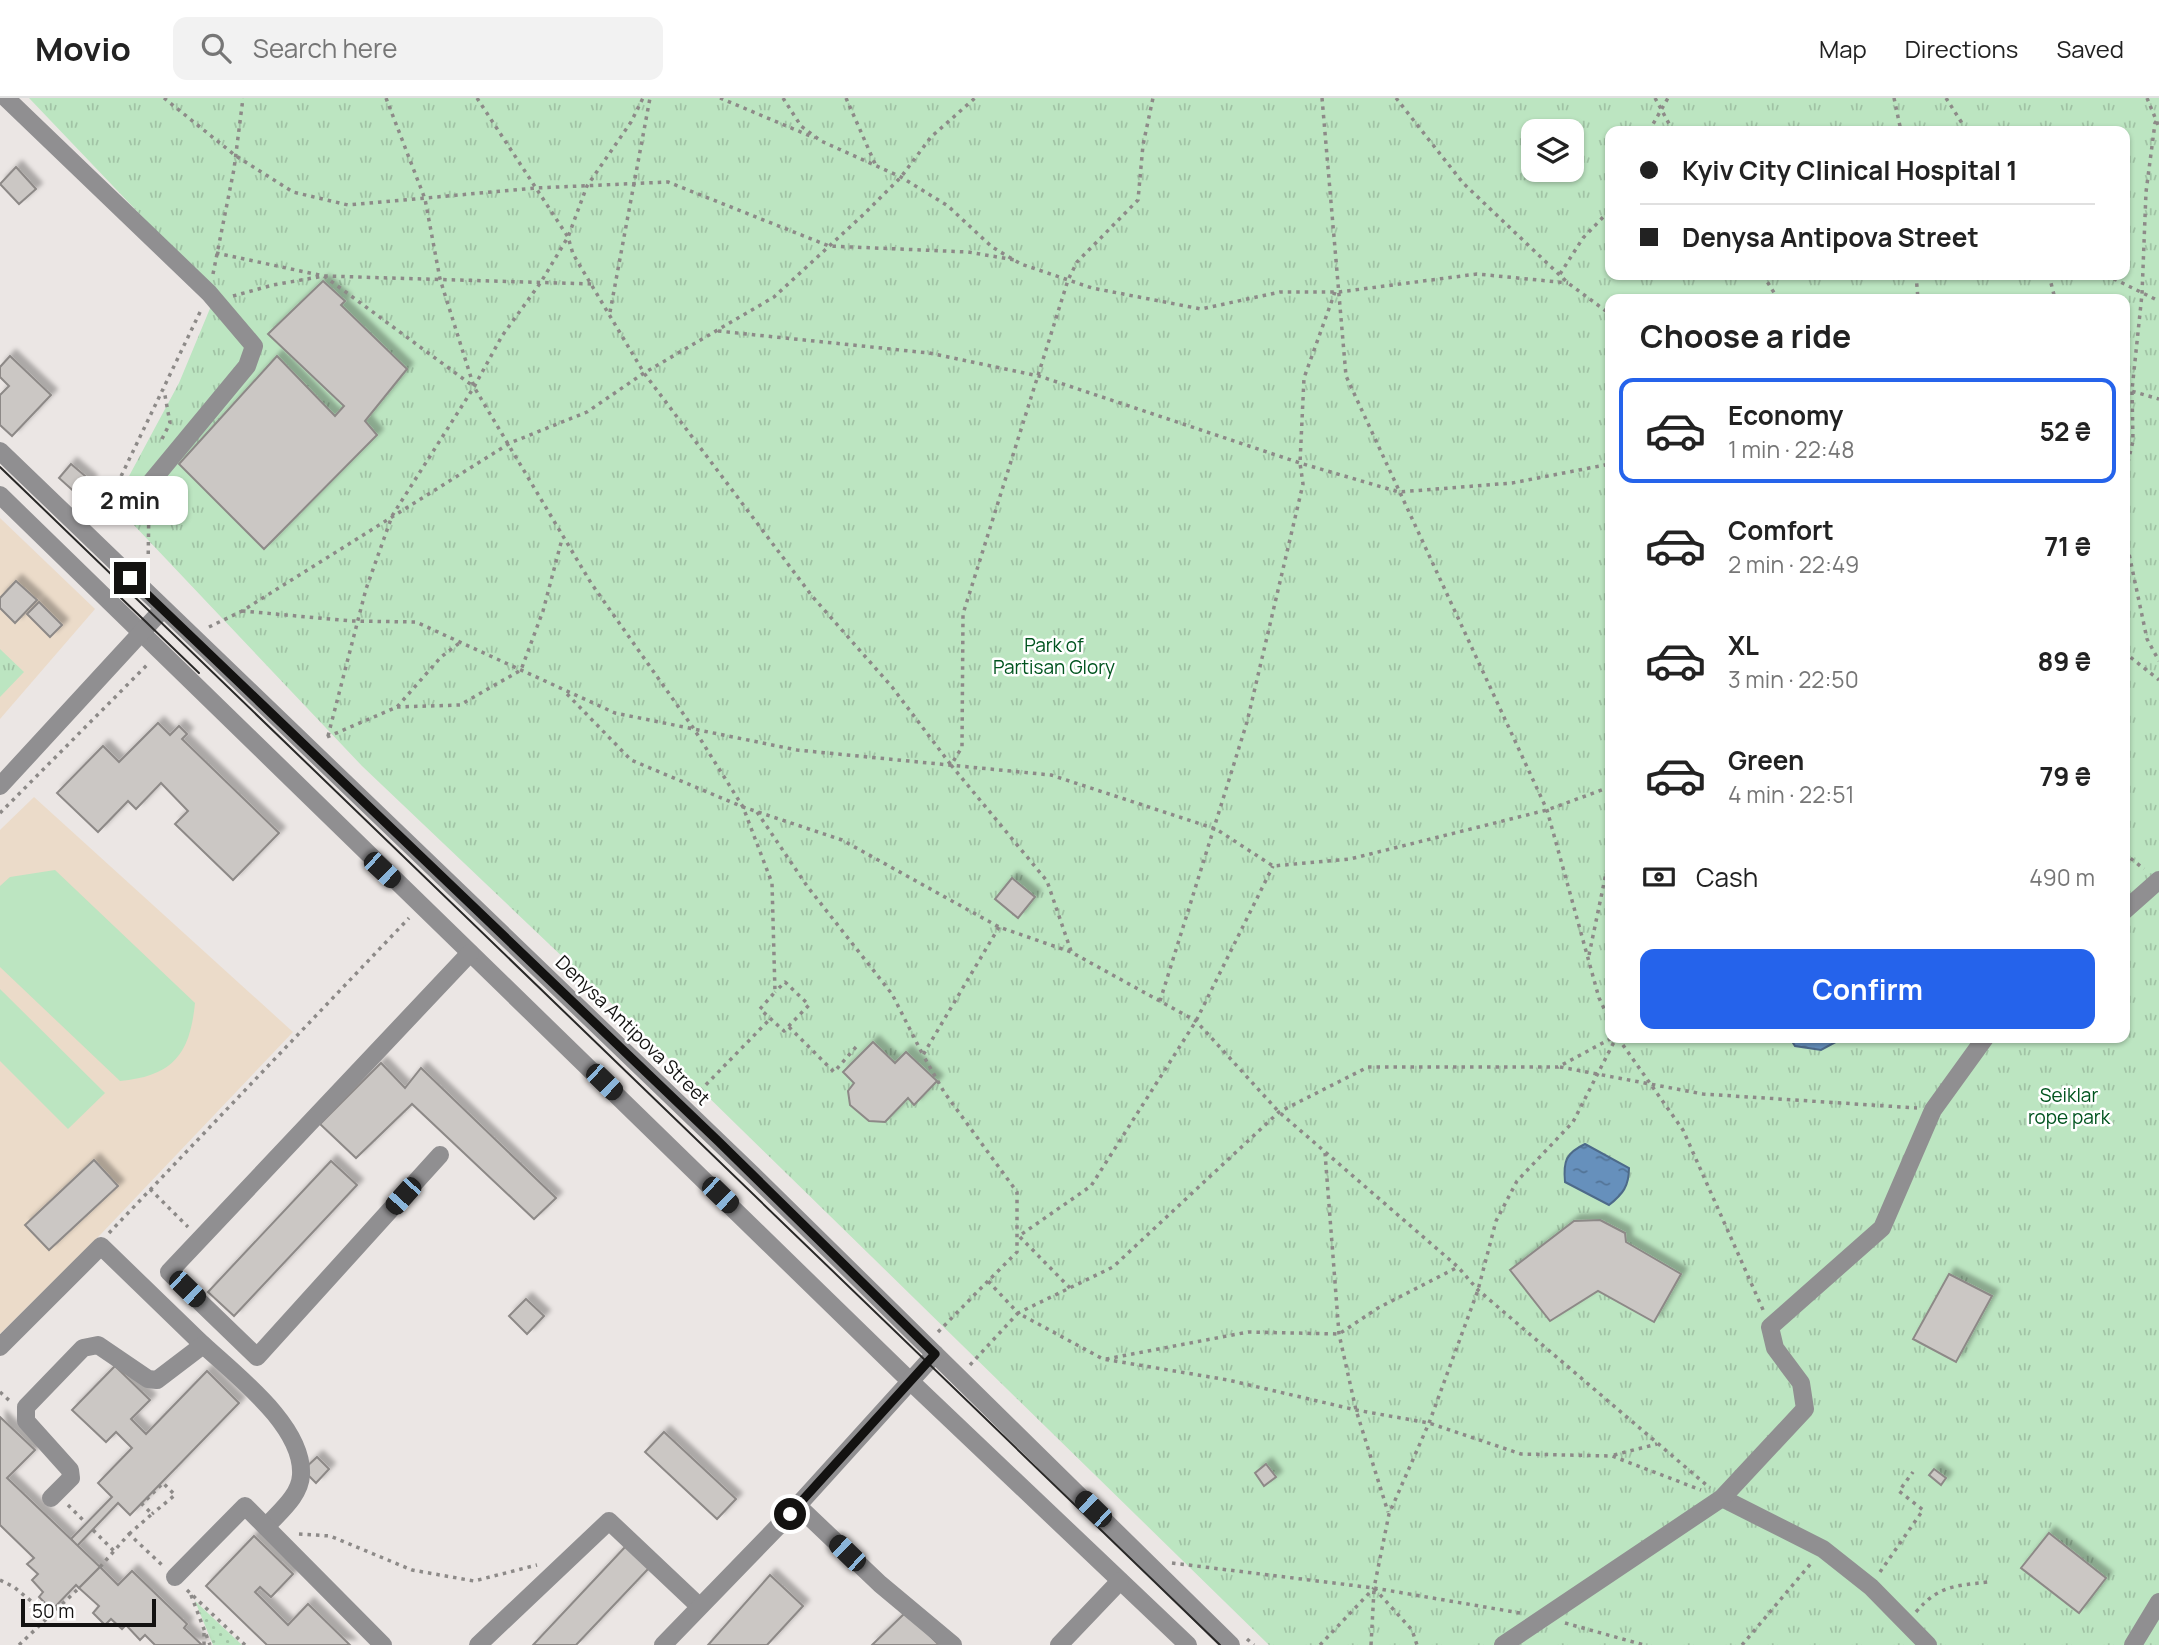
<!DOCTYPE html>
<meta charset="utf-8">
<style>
body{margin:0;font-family:Manrope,sans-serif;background:#f2f2f2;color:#222;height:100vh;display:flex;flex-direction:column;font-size:26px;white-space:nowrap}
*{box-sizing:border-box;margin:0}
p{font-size:23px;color:#767676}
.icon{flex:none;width:38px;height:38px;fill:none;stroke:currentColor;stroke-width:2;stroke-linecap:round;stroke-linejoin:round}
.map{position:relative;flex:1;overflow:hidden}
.panel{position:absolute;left:1605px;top:196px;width:525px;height:749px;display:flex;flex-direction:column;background:#fff;border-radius:14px;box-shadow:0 2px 5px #0004}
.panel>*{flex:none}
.guide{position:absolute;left:1605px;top:28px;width:525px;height:154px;border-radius:14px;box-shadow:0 2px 5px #0004;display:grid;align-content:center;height:154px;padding:0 35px;background:#fff}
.fabs{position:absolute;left:1521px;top:21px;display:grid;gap:14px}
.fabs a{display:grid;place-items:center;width:63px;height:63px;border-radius:14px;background:#fff;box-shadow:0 2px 5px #0004;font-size:35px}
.scale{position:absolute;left:21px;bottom:18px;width:135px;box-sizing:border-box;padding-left:7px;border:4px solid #131211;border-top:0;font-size:19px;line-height:24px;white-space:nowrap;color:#131211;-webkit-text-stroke:5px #fff;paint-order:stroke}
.end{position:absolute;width:32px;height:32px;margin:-16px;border:9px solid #131211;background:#fff;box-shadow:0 0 0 4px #fff}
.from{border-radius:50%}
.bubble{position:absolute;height:49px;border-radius:14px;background:#fff;box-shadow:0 2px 5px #0004;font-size:23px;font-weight:700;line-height:49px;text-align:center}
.car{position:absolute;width:21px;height:42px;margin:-21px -10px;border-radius:9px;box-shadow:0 0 5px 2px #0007;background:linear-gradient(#222 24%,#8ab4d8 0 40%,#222 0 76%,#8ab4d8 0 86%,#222 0)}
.guide b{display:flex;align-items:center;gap:24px;height:66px;font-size:26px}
.guide b+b{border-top:2px solid #e0e0e0}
.guide i{width:18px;height:18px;background:#222}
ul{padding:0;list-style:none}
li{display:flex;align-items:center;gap:21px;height:105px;margin:0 14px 10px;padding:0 21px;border:4px solid transparent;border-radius:14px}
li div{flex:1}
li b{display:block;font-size:26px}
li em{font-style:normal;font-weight:700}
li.active{border-color:#2563eb}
li>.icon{width:63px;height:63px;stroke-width:1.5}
h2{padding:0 35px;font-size:32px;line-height:84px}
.pay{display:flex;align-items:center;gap:18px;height:77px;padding:0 35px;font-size:26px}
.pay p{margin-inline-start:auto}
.action{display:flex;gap:14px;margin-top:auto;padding:14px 35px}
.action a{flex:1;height:80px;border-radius:14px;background:#2563eb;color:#fff;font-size:28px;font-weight:700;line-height:80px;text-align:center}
header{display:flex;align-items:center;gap:42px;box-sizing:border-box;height:98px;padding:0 35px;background:#fff;border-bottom:2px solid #e0e0e0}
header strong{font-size:33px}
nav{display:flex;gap:38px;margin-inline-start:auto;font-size:24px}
.search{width:490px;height:63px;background:#f2f2f2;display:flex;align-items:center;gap:18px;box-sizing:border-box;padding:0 24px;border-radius:14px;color:#767676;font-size:26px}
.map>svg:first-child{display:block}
</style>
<header>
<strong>Movio</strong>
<div class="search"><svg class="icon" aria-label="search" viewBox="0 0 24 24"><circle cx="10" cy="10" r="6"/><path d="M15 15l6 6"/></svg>Search here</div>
<nav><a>Map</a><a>Directions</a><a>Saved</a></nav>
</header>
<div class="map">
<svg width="2159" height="1547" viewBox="0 0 2159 1547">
<defs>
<pattern id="grass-dots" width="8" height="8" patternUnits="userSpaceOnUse" patternTransform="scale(1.75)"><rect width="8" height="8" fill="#bce5c1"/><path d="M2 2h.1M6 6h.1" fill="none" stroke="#a1c3a5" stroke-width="1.8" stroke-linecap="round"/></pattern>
<pattern id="park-tufts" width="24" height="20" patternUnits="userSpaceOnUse" patternTransform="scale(1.75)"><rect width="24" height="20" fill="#bce5c1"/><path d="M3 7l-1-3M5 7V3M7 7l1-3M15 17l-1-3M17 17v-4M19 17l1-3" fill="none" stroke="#a1c3a5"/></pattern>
<pattern id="water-ripples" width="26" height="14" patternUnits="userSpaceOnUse" patternTransform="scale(1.75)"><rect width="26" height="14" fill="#6690bc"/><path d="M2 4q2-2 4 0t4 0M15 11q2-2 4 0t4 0" fill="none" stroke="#537497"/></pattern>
<filter id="shadow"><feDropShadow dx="6" dy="-6" stdDeviation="2" flood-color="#0004"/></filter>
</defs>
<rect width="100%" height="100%" fill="#ebe6e4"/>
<g fill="#ebdbc9">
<polygon points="0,420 95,511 0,621"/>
<polygon points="34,699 293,934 102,1135 0,1236 0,732"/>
</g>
<polygon fill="url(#grass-dots)" points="195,1503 242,1547 213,1547"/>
<g fill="url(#park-tufts)" fill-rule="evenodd">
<path d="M29,0H2159V1547H1269L650,942L362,668L114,406L179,285L216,196ZM1533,33H1572V72H1533ZM1610,33H2124V177H1610ZM1610,201H2124V940H1610Z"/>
<polygon points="0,551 24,574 0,599"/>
</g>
<g fill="#bce5c1">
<path d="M55,772L195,905C190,956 173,978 120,983L0,869V788L10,779Z"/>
<polygon points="0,891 105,995 68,1031 0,963"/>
</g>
<g fill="url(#water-ripples)" stroke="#4d6a89" stroke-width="2">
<polygon points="1790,940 1843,940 1821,952 1795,948"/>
<path d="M1585,1046L1629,1070C1629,1088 1623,1096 1609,1107L1565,1084C1563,1063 1566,1055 1585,1046Z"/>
</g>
<g fill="#cbc7c4" stroke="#8d8987" stroke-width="2" filter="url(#shadow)">
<polygon points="16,69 36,91 19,106 0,86"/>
<polygon points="323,183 345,203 341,207 407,271 365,323 377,337 264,451 179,366 277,258 335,318 344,308 268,236"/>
<polygon points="10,258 51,297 12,338 0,327 0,297 9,288 0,279 0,269"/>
<polygon points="71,366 91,383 78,397 59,380"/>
<polygon points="16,483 37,502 15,525 0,510 0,500"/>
<polygon points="39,504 62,527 50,539 27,516"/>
<polygon points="158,625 170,637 179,628 187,636 182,641 279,735 233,782 175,726 188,713 161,685 136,711 128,703 98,734 57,695 103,648 119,664"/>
<polygon points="1012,780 1035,799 1018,820 995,801"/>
<polygon points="873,944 895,965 906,954 937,983 914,1007 908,1000 885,1024 869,1023 850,1007 848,993 854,985 843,974"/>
<polygon points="381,965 405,990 421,970 556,1100 534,1121 412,1006 356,1060 320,1026"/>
<polygon points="94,1062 118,1088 49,1152 25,1127"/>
<polygon points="331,1063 357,1087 234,1218 208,1194"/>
<polygon points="1600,1122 1625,1135 1626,1144 1681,1176 1654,1224 1598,1193 1550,1223 1510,1172 1574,1123"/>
<polygon points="1949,1176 1992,1198 1956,1264 1913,1241"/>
<polygon points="526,1201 544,1218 527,1236 509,1218"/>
<polygon points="115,1268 150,1302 131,1321 146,1336 207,1273 239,1305 130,1417 118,1405 77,1448 71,1441 112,1399 98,1385 132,1350 116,1334 106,1344 72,1312"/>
<polygon points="0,1319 35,1352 7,1380 100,1469 79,1490 76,1487 52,1512 39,1499 43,1494 32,1482 38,1476 27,1466 34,1460 0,1427"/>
<polygon points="664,1334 736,1401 717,1421 645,1354"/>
<polygon points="317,1359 329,1371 316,1385 303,1372"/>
<polygon points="1266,1366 1276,1379 1264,1388 1255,1375"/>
<polygon points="1934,1371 1946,1380 1941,1387 1929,1377"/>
<polygon points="2049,1435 2106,1480 2079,1515 2021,1470"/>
<polygon points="254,1438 293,1476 271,1499 260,1489 255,1494 288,1527 308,1506 350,1547 267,1547 206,1488"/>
<polygon points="626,1448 649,1470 576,1547 533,1547"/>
<polygon points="100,1469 118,1487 132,1473 187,1526 184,1530 202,1547 155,1547 145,1537 140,1542 126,1527 122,1531 111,1521 105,1527 93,1515 99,1508 79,1490"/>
<polygon points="770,1477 803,1508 767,1547 708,1547"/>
<polygon points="906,1514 939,1547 872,1547"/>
</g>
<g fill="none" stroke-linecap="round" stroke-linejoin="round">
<g stroke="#8d8a88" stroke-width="3.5" stroke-dasharray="3.5 5" stroke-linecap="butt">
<polyline points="164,0 236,58 293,94 348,107 536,90 668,84 829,148 968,154 1015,162"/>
<polyline points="386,0 425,101 440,181 474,289 591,485 694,631 743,709 772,785 775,894 760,911 784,933 809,907 785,884 775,894"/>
<polyline points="477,0 568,139 573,156 644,275 812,498 892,589 951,667"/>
<polyline points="720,0 815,40"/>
<polyline points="783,0 801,28 821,43 901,79 948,108 992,149 1021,166 1092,190 1201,211 1280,194 1339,194 1477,176 1568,185"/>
<polyline points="846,0 876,68"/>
<polyline points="1322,0 1346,278 1547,712 1599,900 1610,923"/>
<polyline points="1396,0 1463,85 1568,185 1610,216"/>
<polyline points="1655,0 1673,33"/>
<polyline points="1894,0 1901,33"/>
<polyline points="1946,0 1967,33"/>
<polyline points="2147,0 2159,29"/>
<polyline points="1649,33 1668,0"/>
<polyline points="216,155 324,178 473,288"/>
<polyline points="213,176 234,71 243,0"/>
<polyline points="1560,176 1583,140 1610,112"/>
<polyline points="1763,177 1778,201"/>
<polyline points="1916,177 1918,201"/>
<polyline points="2049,177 2055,201"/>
<polyline points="2106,177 2159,203"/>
<polyline points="233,198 273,187 324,178 592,186"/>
<polyline points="610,214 650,0"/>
<polyline points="718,233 929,255 1039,278 1300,365 1399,394 1512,385 1610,366"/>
<polyline points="2124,291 2159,301"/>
<polyline points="162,341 170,325 164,292"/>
<polyline points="2124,381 2133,343 2132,292 2142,196 2146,94 2155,25 2159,19"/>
<polyline points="99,424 202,210"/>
<polyline points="2124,432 2147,541 2159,563"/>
<polyline points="148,473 149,400"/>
<polyline points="242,513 352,523 416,524 615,615 797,652 1051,677 1216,731 1273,768 1350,761 1547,712 1610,689"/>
<polyline points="209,529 242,513 510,345 587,314 644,275 774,199 864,116 901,79 931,39 975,0"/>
<polyline points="2124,554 2159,582"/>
<polyline points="567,596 631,662 743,709 842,742 999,829 1071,854 1196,923 1279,1014 1458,1169 1478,1192 1710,1390"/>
<polyline points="397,609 460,607 521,572 543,513 562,441"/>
<polyline points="328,638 366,491 392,418 474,289 502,238 541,184 568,139 587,88 631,24 643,0"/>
<polyline points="327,639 397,609 441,559 462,543"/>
<polyline points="757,714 807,788 892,896 923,957"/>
<polyline points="0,715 147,567"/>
<polyline points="2124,755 2144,771"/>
<polyline points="999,829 923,957 944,994 1017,1094 1017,1154 988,1183 1018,1215 1113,1169 1279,1014 1368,969 1558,969 1612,940"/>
<polyline points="1071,853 1047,783 951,667 962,649 963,516 1068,182 1077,164 1138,102 1143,47 1153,0"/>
<polyline points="1589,857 1610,756"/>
<polyline points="1160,903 1247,624 1303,386 1300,365 1304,280 1335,194"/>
<polyline points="789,929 834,974 856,949"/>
<polyline points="1618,940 1683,1032 1764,1214"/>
<polyline points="1560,969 1703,996 1917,1010"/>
<polyline points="694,999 770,921"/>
<polyline points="1325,1055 1339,1236 1356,1312 1388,1414"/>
<polyline points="150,1091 188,1129"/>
<polyline points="109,1135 409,820"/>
<polyline points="1070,1190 1019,1138 1091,1088 1196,923 1273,768"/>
<polyline points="938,1234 988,1183"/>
<polyline points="1106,1261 1248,1234 1339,1236 1378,1210 1458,1169"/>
<polyline points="970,1267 1018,1215 1103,1261 1228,1282 1356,1312 1429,1325 1521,1356 1612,1358 1701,1392"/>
<polyline points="0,1294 12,1305"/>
<polyline points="1614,1357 1657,1346"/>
<polyline points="68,1407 86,1425"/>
<polyline points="93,1432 114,1453"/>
<polyline points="129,1436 152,1416 142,1406 163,1385 175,1397 152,1416"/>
<polyline points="299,1436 330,1438 412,1472 474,1483 537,1467"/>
<polyline points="1172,1465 1374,1490 1412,1532 1417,1547"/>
<polyline points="100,1469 129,1436 162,1467"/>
<polyline points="1880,1474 1923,1412 1899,1393 1913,1374"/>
<polyline points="0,1482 14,1489 49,1518"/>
<polyline points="187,1492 245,1547"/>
<polyline points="191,1497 210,1547"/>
<path d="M1916,1514C1939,1487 1955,1488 1988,1484"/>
<polyline points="1520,1515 1374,1490 1389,1416 1429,1325 1478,1192 1496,1123 1517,1083 1573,1024 1616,940"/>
<polyline points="1565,1525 1644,1547"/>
<polyline points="1247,1541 1254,1547"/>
<polyline points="19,1547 79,1490"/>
<polyline points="204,1547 204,1535"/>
<polyline points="1320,1547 1374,1490"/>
<polyline points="1371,1547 1374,1492"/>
<polyline points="1742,1547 1813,1463"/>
</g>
<g stroke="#908f91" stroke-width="18">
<polyline points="6,0 209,195 254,248 247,268 151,384"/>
<polyline points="0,353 753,1077 1231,1547"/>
<polyline points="0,397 910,1283 1188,1547"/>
<polyline points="0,688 163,511"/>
<polyline points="2124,813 2159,782"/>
<polyline points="440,1057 257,1259 169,1174 470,855"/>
<path d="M0,1249L101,1148C133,1179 165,1210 197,1241C230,1273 304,1326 301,1377C300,1398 279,1414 266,1429"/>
<polyline points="51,1400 71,1380 70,1372 26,1323 26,1309 83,1250 98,1247 148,1281 157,1282 203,1247"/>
<polyline points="1722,1400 1823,1451 1871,1489 1928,1547"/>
<polyline points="798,1408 880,1486 953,1547"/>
<polyline points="175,1479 245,1408 383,1547"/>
<polyline points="478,1547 609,1423 699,1508"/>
<polyline points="663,1547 790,1416 935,1256"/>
<polyline points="1059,1547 1120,1483"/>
<polyline points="1503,1547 1722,1400 1805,1311 1801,1285 1775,1250 1770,1229 1882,1130 1933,1012 1985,940"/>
<polyline points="2133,1547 2159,1504"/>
</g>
<g stroke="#292827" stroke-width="2">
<polyline points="0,369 1220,1547"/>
<polyline points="118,497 199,575"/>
</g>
</g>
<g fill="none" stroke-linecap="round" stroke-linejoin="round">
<polyline stroke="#131211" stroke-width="9" points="130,480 718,1043 935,1256 790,1416"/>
</g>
<g text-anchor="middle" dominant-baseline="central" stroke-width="5" stroke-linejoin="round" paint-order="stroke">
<g font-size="19" fill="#01541f" stroke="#fff">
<text x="1054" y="547">Park of<tspan x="1054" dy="22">Partisan Glory</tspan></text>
<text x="2069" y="997">Seiklar<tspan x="2069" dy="22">rope park</tspan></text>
</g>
<g font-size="19" fill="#131211" stroke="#fff">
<text transform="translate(633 932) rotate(44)">Denysa Antipova Street</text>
</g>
</g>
</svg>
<div class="fabs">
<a><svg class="icon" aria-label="layers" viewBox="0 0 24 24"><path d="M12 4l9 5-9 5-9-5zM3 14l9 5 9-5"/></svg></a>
</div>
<div class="scale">50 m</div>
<i class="end from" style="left:790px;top:1416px"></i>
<i class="end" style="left:130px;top:480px"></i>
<div class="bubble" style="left:72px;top:378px;width:116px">2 min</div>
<i class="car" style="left:382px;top:772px;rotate:133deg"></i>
<i class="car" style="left:604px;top:984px;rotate:134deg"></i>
<i class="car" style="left:720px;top:1097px;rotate:134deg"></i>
<i class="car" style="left:403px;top:1098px;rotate:222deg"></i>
<i class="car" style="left:187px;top:1191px;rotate:134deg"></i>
<i class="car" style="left:1093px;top:1411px;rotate:314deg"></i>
<i class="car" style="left:847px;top:1455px;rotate:314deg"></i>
<div class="guide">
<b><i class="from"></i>Kyiv City Clinical Hospital 1</b>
<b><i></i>Denysa Antipova Street</b>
</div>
<section class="panel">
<h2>Choose a ride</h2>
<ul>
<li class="active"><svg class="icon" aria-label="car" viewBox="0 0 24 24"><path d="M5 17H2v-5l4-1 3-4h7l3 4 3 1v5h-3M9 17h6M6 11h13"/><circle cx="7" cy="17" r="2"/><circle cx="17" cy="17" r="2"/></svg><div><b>Economy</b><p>1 min · 22:48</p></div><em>52 ₴</em></li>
<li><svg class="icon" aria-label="car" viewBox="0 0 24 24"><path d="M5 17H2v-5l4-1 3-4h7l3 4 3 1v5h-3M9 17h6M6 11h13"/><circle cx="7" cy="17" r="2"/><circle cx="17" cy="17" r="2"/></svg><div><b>Comfort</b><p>2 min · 22:49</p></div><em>71 ₴</em></li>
<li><svg class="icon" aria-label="car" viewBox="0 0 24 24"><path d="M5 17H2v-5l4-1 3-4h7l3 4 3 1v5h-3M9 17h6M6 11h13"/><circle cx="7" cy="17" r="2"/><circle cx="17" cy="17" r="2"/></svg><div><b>XL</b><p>3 min · 22:50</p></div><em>89 ₴</em></li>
<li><svg class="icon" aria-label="car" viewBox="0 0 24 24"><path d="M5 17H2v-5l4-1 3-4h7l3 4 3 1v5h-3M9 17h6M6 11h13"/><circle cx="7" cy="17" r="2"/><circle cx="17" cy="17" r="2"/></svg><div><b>Green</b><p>4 min · 22:51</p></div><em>79 ₴</em></li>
</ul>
<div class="pay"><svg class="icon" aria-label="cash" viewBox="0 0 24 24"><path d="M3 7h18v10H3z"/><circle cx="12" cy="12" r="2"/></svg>Cash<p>490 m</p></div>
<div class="action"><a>Confirm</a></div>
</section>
</div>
